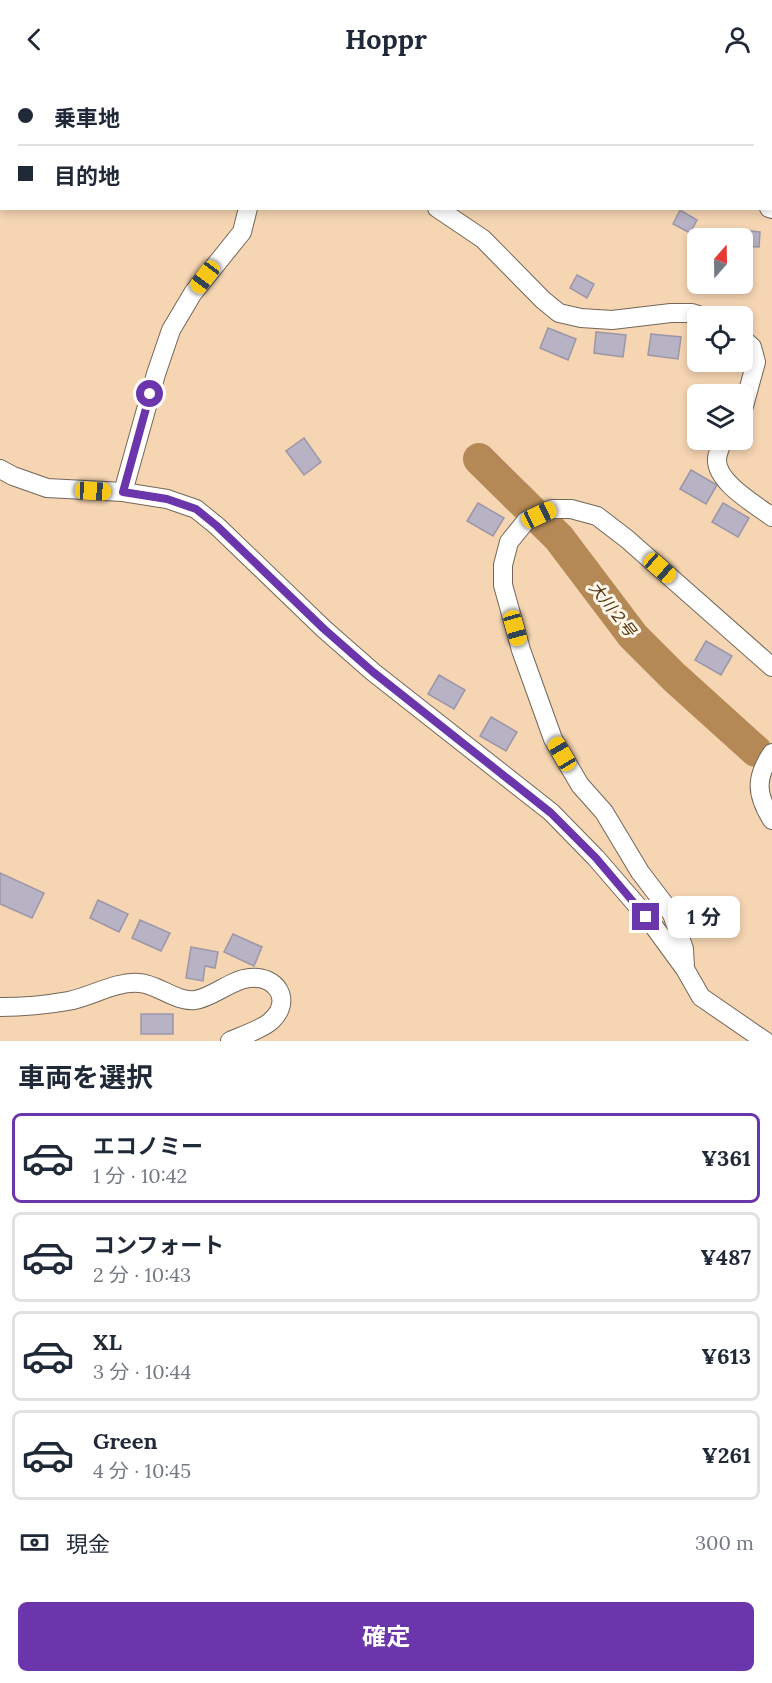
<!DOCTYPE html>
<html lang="ja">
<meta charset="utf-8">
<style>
body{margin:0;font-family:Lora,"Noto Sans JP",serif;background:#f6f6f7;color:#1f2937;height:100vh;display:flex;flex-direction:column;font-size:22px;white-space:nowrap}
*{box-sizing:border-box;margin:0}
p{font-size:20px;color:#747a83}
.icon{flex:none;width:33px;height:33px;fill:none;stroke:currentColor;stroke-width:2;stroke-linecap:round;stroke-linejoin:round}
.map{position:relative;height:963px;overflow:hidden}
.sheet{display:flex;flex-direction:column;background:#fff;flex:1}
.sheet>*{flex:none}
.banner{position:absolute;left:0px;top:0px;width:772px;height:132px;box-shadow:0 3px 9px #0003;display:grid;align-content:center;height:132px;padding:0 18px;background:#fff}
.needle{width:39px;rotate:20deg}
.controls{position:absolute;left:687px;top:150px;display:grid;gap:12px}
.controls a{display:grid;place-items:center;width:66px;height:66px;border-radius:9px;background:#fff;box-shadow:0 3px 9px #0003;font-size:30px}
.end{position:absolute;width:27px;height:27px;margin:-14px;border:8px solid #6b35ab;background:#fff;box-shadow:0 0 0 3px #fff}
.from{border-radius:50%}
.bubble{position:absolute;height:42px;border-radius:9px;background:#fff;box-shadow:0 3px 9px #0003;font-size:20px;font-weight:700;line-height:42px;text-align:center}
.car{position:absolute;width:18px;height:36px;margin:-18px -9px;border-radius:8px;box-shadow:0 0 4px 2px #0007;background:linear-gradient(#f5c518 24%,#345 0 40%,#f5c518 0 76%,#345 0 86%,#f5c518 0)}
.banner b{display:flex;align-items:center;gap:21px;height:57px;font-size:22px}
.banner b+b{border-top:2px solid #e0e1e3}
.banner i{width:15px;height:15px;background:#1f2937}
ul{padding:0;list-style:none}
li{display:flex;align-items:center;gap:18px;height:90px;margin:0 12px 9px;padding:0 6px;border:3px solid #e0e1e3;border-radius:9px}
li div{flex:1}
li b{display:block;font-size:22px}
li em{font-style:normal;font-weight:700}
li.on{border-color:#6b35ab}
li>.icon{width:54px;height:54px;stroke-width:1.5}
h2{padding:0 18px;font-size:27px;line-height:72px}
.pay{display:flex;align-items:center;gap:15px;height:66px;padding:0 18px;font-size:22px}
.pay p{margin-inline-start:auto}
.button{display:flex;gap:12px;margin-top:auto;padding:12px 18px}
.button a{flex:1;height:69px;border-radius:9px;background:#6b35ab;color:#fff;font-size:24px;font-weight:700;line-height:69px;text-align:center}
header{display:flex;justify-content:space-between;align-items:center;height:78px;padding:0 18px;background:#fff;font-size:27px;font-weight:700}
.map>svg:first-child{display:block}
</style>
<header><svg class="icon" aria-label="back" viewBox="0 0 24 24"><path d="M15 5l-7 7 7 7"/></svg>Hoppr<svg class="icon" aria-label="person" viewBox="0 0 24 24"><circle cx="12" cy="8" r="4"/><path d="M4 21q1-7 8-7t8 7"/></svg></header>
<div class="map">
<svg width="772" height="963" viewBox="0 0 772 963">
<rect width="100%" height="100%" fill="#f6e8d8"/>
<path fill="#f5d5b2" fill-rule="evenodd" d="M0,0H772V963H0ZM2,2H771V130H2ZM698,160H742V206H698ZM698,238H742V284H698ZM698,316H742V362H698Z"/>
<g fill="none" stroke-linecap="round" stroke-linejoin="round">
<polyline stroke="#b48956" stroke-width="32" points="479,381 559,460 633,558 674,599 756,673"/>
</g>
<g fill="#b7b2c4" stroke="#9c96a8" stroke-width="1.5">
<polygon points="191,0 230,0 232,2 192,2"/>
<polygon points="680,132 697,142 690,155 673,146"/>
<polygon points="740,152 760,154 759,169 742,168 742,160 740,160"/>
<polygon points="577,197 594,206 587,220 570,210"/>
<polygon points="548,250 576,261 568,282 540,270"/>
<polygon points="596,254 626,257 623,279 594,275"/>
<polygon points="651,256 681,259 678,281 648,277"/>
<polygon points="304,360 321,384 304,397 286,373"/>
<polygon points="691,392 717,407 706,426 680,411"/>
<polygon points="478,425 504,440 493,458 467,443"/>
<polygon points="723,425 749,440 738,459 712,444"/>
<polygon points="706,563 732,578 721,597 695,582"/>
<polygon points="439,597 465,612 454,631 428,616"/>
<polygon points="491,639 517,654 506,673 480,658"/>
<polygon points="0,795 44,815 32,840 0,826"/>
<polygon points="98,822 128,836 119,854 90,840"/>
<polygon points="140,842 170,855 161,873 132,860"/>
<polygon points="233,856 262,869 254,888 224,874"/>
<polygon points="191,869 218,874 215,890 205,888 203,903 186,900"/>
<rect x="141" y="936" width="32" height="20"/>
</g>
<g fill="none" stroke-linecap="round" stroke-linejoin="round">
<defs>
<g id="street">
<polyline points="167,0 168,2"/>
<polyline points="552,0 554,2"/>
<polyline points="653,0 656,2"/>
<polyline points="771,41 772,41"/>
<polyline points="437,130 483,161 543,222 559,235 581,240 612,242 671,235 692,235 701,238"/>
<polyline points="769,130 772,131"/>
<polyline points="742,260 752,269 756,284 742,335"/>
<path d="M723,362C721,367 718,374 717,380C715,404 755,426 772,439"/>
<polyline points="0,391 13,398 47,410 123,414 167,421 196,431 217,448 324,551 373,594 551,734 596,780 647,839 685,891 701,919 765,963"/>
<polyline points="123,414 156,296 171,252 193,215 242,154 248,130"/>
<path d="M772,675C755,700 756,716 772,742"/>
<polyline points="685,889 684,871 672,836 640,794 604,734 580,707 553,661 521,572 503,507 503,487 509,464 526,443 552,431 571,431 597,438 627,461 772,589"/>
<path d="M0,929C22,929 46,927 68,923C91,919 115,903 139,905C158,906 175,924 195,922C212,920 232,901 250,900C277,897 293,923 271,943C263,951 241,958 230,963"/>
</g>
</defs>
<use href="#street" stroke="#736759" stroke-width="20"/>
<use href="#street" stroke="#fff" stroke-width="18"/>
</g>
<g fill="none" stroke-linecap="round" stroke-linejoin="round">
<polyline stroke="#6b35ab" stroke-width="8" points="150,316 123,414 167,421 196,431 217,448 324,551 373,594 551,735 596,780 646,839"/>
</g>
<g text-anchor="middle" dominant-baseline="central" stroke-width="6" stroke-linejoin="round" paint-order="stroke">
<g font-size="16" font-style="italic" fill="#513409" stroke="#fff6ec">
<text transform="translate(613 531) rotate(52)">大川２号</text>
</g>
</g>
</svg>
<div class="controls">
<a><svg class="needle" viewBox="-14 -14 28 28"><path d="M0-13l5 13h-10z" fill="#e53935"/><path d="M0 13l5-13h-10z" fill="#747a83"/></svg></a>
<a><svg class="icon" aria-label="locate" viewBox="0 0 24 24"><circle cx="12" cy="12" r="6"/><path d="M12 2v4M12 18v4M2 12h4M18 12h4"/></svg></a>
<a><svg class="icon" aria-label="layers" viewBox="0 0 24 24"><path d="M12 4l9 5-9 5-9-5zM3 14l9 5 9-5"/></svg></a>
</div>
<i class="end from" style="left:150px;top:316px"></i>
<i class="end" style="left:646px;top:839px"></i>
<div class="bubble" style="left:668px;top:818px;width:72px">1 分</div>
<i class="car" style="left:205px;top:199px;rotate:217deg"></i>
<i class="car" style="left:93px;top:413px;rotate:93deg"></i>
<i class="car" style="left:539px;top:437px;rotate:65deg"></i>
<i class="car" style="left:660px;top:490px;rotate:131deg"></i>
<i class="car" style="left:515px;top:550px;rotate:164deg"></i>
<i class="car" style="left:562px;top:676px;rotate:330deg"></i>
<div class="banner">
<b><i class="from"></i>乗車地</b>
<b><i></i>目的地</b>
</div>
</div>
<section class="sheet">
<h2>車両を選択</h2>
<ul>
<li class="on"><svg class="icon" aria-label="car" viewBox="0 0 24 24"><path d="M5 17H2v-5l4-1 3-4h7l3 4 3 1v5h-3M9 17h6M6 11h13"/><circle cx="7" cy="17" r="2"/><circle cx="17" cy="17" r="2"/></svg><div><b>エコノミー</b><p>1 分 · 10:42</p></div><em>¥361</em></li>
<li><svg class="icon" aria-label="car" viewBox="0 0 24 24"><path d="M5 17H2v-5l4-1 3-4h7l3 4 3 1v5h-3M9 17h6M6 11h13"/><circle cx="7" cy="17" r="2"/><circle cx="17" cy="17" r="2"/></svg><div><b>コンフォート</b><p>2 分 · 10:43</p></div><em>¥487</em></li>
<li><svg class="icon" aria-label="car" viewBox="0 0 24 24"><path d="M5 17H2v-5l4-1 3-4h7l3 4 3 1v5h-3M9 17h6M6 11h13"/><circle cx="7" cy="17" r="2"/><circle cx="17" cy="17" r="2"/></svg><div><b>XL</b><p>3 分 · 10:44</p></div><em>¥613</em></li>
<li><svg class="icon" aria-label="car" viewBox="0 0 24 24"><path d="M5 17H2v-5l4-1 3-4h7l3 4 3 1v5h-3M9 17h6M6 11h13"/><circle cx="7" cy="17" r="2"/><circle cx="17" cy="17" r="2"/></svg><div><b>Green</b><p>4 分 · 10:45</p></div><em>¥261</em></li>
</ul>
<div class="pay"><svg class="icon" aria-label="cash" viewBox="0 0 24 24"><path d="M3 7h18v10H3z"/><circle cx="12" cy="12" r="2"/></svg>現金<p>300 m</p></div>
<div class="button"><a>確定</a></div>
</section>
